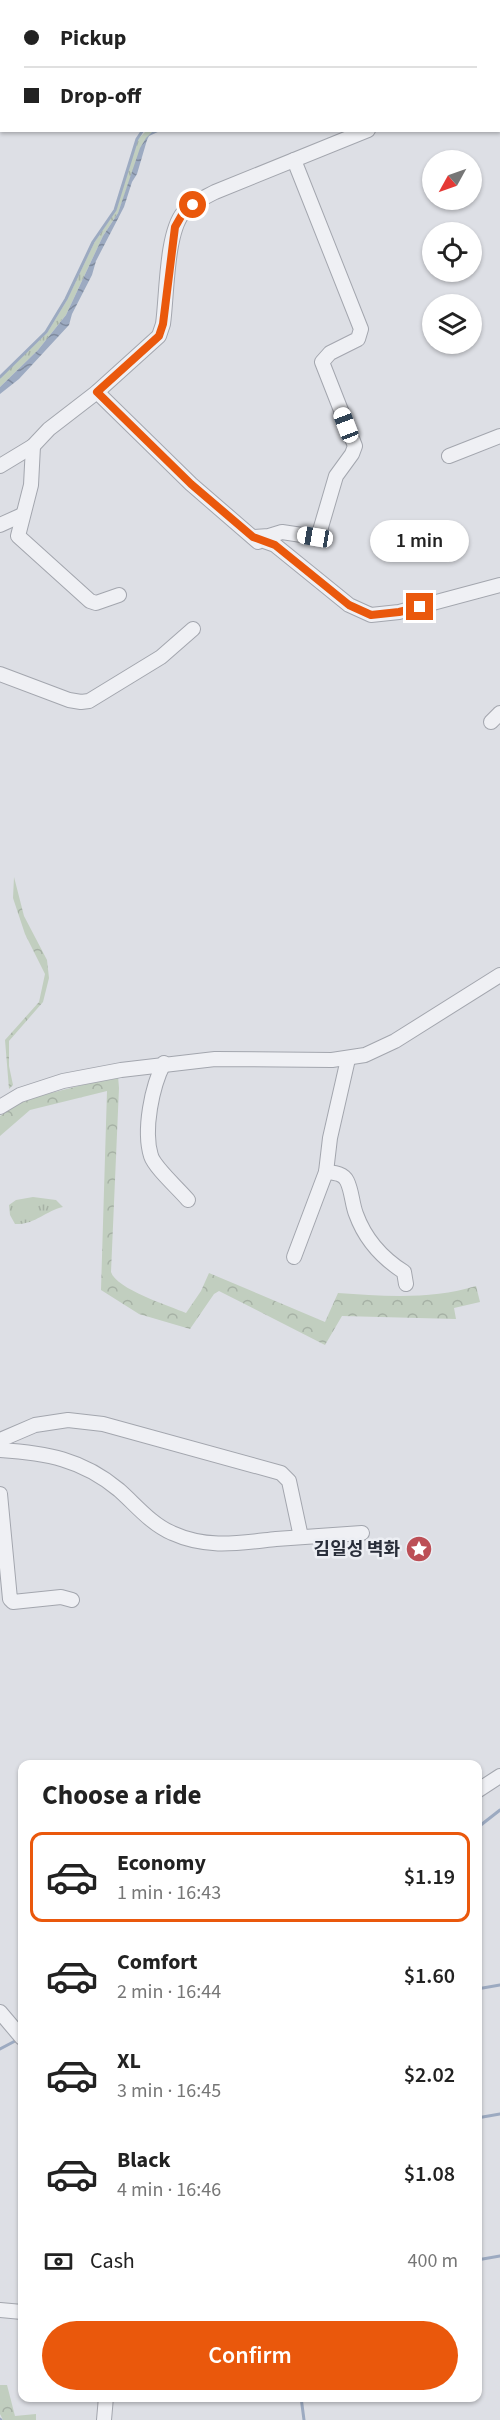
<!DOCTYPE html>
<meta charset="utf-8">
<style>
body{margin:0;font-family:"Source Sans 3","Noto Sans KR",sans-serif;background:#f2f2f2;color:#222;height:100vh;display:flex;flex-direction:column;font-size:22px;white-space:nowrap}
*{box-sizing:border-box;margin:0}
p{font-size:20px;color:#767676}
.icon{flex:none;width:33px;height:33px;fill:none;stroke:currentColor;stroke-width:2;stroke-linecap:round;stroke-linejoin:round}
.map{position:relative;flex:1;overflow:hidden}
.details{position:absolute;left:18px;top:1760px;width:464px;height:642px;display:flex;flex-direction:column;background:#fff;border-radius:12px;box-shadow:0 2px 4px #0004}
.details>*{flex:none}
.top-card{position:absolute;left:0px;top:0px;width:501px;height:132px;box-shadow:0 2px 4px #0004;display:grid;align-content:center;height:132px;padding:0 24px;background:#fff}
.needle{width:39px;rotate:230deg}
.buttons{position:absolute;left:422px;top:150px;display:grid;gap:12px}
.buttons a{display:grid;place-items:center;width:60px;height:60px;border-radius:50%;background:#fff;box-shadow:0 2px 4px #0004;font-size:30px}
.end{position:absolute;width:27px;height:27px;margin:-14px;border:8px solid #ea580c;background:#fff;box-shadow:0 0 0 3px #fff}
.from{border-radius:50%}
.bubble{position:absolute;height:42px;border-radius:21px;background:#fff;box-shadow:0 2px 4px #0004;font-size:20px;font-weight:600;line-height:42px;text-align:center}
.car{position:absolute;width:18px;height:36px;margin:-18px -9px;border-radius:8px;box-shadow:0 0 4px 2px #0007;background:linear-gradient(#fff 24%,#345 0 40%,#fff 0 76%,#345 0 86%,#fff 0)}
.top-card b{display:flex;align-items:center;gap:21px;height:57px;font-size:22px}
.top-card b+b{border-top:2px solid #e0e0e0}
.top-card i{width:15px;height:15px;background:#222}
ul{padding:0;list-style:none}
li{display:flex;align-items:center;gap:18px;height:90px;margin:0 12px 9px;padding:0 12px;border:3px solid transparent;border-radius:12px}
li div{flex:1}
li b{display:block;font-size:22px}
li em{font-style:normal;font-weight:600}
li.active{border-color:#ea580c}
li>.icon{width:54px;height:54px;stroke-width:1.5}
h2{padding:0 24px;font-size:27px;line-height:72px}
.pay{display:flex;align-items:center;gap:15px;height:66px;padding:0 24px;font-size:22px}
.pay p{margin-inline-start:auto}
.cta{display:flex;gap:12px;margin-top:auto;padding:12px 24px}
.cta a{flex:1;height:69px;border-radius:36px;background:#ea580c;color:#fff;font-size:24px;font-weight:600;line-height:69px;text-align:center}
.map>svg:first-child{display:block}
</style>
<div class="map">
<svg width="500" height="2420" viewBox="0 0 500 2420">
<defs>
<pattern id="grass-tufts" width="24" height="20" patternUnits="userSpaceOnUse" patternTransform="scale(1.5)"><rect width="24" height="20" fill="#c1cebf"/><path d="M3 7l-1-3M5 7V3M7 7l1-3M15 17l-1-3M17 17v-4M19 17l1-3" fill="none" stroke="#a6b1a5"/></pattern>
<pattern id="forest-crowns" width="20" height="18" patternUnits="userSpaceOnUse" patternTransform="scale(1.5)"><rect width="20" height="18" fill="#c1cebf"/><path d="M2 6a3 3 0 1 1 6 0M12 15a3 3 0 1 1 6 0" fill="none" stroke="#a6b1a5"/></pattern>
<pattern id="water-waves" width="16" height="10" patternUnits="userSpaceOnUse" patternTransform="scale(1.5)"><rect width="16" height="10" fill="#9caac1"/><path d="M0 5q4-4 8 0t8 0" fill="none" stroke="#7f8b9e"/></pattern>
</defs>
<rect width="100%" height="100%" fill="#dddfe5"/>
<g fill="url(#grass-tufts)">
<polygon points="146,131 153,131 143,143 118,213 103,236 66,315 38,350 0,387 0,378 47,333 67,300 94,243 116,210 138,139"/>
<path d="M33,1197L56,1200L63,1207C45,1211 35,1225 15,1224L10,1215L9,1205L16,1200Z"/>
</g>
<g fill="url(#forest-crowns)">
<polygon points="14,877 24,916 47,960 49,978 43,1002 9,1041 9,1066 13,1085 9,1089 5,1040 39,1002 45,974 25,934 13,898"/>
<path d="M118,1076L119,1088L111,1272C116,1289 170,1306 186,1313L201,1291L209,1273L325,1322L338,1293C382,1296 432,1300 476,1286L480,1302L454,1308L456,1319L342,1316L325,1345L219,1291L214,1294L190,1329L139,1314L101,1290L107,1091L30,1110L0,1136V1116L20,1103L35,1097Z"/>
<polygon points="0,2385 7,2385 15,2416 36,2414 36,2420 3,2420 0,2414"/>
</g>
<polygon fill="url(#water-waves)" points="153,131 160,131 149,136 147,140 137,174 132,182 124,207 96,261 92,275 72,314 69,325 19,379 0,394 0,387 38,350 66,315 103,236 118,213 140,148 146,138"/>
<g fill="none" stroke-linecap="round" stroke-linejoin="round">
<g stroke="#9caac1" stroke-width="3">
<polyline points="218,0 220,2"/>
<polyline points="52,2 54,0"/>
<polyline points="307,2 307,0"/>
<polyline points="0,40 2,39"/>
<polyline points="0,377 46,332 66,299 93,242 115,210 137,139 143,130"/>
<polyline points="477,1828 500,1810"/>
<polyline points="477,1989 500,1985"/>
<polyline points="0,2049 17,2040"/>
<polyline points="477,2118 500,2114"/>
<polyline points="477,2260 500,2256"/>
<polyline points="301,2397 304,2420"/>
<polyline points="0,2419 1,2420"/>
</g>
<defs>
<g id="minor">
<polyline points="487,0 489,2"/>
<polyline points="500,14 500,15"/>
<polyline points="97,392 191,484 258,542"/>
<polyline points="33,446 31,485 18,536 90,601 96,603 119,595"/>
<polyline points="449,456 500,436"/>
<path d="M0,466L33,446L49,429L97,392L159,336L163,324C167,296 166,234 183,213C191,203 204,198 215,192L368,130"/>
<polyline points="0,525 22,515"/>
<polyline points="253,537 269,536 282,532 315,537 319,534 336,476 352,454 355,446 322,362 330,353 358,339 361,329 294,160"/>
<polyline points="258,539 275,545 349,605 371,615 399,612 500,585"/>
<polyline points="0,674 69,700 81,702 89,701 161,657 193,629"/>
<polyline points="491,722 500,713"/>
<path d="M164,1063C152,1086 143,1130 151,1156C155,1168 179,1189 188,1200"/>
<polyline points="0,1107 20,1095 63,1081 121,1070 215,1059 332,1060 365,1055 395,1041 500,975"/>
<path d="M326,1172C334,1173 343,1173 347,1181C352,1191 352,1204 356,1214C365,1239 382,1258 404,1272L406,1284"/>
<polyline points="294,1257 326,1172 330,1138 348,1059"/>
<polyline points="0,1440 35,1425 68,1420 103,1424 281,1473 289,1481 301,1537"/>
<path d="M0,1450C46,1453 82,1459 119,1490C136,1505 151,1524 172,1533C207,1549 239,1543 276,1539C304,1537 333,1535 362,1533"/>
<polyline points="0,1494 10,1599 13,1602 61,1597 72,1600"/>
<polyline points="477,1791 500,1776"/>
<polyline points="0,2012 22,2038"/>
<polyline points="0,2310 22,2312"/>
<polyline points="104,2420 106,2397"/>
</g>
</defs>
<use href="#minor" stroke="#a3a6ae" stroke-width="16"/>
<use href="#minor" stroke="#eff0f4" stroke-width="14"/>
</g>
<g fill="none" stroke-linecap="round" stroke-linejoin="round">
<polyline stroke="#ea580c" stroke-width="8" points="193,205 183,213 175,227 163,324 159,336 97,392 191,484 253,537 275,545 349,605 371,615 399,612 420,607"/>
</g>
<defs>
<symbol id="sight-disc" viewBox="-11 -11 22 22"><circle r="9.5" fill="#bc4f56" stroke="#eceef3"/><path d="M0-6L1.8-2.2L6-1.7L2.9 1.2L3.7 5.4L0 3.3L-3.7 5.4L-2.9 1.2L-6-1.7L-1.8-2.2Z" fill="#fff"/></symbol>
</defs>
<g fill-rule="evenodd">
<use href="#sight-disc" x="404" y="1534" width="30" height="30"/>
</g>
<g text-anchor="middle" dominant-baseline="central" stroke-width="5" stroke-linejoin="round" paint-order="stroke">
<g font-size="18" font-weight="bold" fill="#282d39" stroke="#eceef3" text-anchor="end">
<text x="400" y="1549">김일성 벽화</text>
</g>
</g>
</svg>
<div class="buttons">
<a><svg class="needle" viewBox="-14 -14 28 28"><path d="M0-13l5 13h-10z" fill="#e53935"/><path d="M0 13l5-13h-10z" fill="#767676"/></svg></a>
<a><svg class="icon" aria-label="locate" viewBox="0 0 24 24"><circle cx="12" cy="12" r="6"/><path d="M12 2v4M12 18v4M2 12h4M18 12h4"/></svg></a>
<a><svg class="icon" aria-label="layers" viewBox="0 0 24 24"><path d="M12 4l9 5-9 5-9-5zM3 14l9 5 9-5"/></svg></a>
</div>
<i class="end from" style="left:193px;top:205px"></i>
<i class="end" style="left:420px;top:607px"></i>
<div class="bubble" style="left:370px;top:520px;width:99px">1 min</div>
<i class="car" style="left:346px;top:425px;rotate:339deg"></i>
<i class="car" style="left:315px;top:537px;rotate:279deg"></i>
<div class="top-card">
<b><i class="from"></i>Pickup</b>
<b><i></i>Drop-off</b>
</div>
<section class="details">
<h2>Choose a ride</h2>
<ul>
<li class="active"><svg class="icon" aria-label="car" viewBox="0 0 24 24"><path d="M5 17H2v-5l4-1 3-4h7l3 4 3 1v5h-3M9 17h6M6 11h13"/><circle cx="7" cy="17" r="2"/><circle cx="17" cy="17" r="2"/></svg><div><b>Economy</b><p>1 min · 16:43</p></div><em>$1.19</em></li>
<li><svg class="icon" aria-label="car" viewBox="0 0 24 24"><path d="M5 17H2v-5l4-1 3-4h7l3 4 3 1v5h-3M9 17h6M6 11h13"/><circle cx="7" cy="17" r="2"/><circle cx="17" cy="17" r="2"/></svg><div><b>Comfort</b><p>2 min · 16:44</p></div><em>$1.60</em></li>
<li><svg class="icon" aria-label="car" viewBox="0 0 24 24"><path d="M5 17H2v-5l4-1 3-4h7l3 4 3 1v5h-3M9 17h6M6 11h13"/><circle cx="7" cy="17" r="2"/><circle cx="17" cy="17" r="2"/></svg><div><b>XL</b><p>3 min · 16:45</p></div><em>$2.02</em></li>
<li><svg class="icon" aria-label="car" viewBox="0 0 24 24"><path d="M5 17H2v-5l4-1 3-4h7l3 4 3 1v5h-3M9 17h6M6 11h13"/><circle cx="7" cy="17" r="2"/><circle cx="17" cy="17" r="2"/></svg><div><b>Black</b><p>4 min · 16:46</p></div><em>$1.08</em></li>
</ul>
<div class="pay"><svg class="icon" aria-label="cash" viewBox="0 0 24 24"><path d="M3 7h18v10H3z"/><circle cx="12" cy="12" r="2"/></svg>Cash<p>400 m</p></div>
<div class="cta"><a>Confirm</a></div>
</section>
</div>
